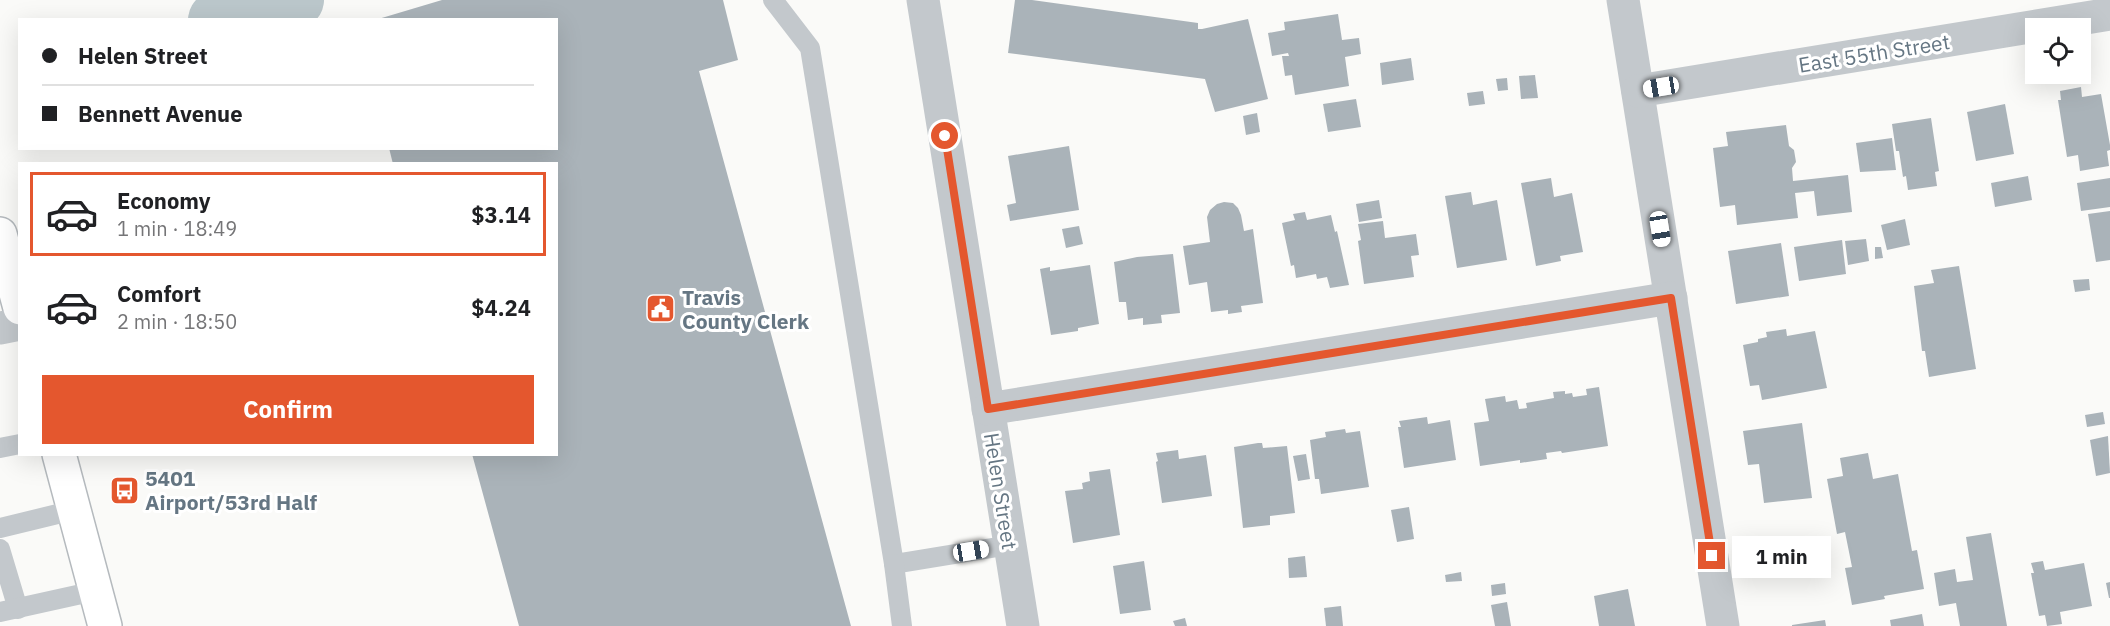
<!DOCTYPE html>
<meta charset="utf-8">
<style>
body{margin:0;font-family:"IBM Plex Sans",sans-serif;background:#f2f2f2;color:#202124;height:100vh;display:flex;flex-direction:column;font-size:22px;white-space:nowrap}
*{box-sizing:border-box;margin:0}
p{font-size:20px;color:#757577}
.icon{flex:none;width:33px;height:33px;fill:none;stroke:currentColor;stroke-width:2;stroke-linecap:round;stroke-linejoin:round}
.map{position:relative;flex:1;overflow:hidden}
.panel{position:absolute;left:18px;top:162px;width:540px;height:294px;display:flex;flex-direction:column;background:#fff;border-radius:0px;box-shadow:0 6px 24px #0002}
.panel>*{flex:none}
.guide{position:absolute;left:18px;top:18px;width:540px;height:132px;border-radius:0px;box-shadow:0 6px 24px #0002;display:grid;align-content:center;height:132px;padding:0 24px;background:#fff}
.fabs{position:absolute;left:2025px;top:18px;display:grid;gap:12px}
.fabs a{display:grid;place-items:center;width:66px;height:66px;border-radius:0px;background:#fff;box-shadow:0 6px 24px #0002;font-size:30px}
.end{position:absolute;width:27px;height:27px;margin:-14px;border:8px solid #e4572e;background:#fff;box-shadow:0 0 0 3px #fff}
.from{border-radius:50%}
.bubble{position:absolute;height:42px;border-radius:0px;background:#fff;box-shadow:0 6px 24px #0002;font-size:20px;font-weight:700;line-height:42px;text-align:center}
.car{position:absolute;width:18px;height:36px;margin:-18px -9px;border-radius:8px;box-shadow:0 0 4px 2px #0007;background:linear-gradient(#fff 24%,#345 0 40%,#fff 0 76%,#345 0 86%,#fff 0)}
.guide b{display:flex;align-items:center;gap:21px;height:57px;font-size:22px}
.guide b+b{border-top:2px solid #e0e0e0}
.guide i{width:15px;height:15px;background:#202124}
ul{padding:10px 0 0;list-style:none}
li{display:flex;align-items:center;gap:18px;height:84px;margin:0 12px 9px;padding:0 12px;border:3px solid transparent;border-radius:0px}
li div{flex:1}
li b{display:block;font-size:22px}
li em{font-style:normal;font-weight:700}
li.current{border-color:#e4572e}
li>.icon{width:54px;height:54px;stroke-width:1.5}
.cta{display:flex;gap:12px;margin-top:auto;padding:12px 24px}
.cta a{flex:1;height:69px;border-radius:0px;background:#e4572e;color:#fff;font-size:24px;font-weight:700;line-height:69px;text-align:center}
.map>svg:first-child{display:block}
</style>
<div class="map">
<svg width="2110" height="626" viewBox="0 0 2110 626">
<rect width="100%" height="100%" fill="#fafaf8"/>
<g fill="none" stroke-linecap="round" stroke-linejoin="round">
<polyline stroke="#bbc7cb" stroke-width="58" points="217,20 295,0"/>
</g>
<g fill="#aab3b9">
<polygon points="442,0 723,0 738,60 699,71 851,626 519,626 472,454 556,454 556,164 393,164 389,148 556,148 556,20 375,20"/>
<polygon points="1015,0 1032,0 1198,23 1198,29 1202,29 1248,19 1268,99 1215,112 1205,79 1008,53"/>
<polygon points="1338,14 1342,40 1359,38 1361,54 1345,57 1349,86 1295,95 1292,75 1285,76 1282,56 1289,56 1288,53 1272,56 1268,33 1285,30 1284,22"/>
<polygon points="1411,58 1414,80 1382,85 1380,63"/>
<polygon points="1535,75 1538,98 1521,99 1519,76"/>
<polygon points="1507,78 1508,90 1498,91 1496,79"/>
<polygon points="2081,87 2082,97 2101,94 2110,145 2110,150 2107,151 2109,166 2080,171 2078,155 2067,157 2058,100 2061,100 2060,91"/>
<polygon points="1483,91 1485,104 1469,106 1467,93"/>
<polygon points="1356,99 1361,127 1328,132 1323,104"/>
<polygon points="2005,104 2014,154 1976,161 1967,112"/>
<polygon points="1257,113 1260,132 1246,135 1243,116"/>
<polygon points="1931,118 1939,171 1935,172 1937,186 1908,190 1906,176 1903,177 1899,151 1896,151 1892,124"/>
<polygon points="1786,125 1789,146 1794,150 1796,162 1792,168 1793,181 1848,175 1852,212 1817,216 1814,191 1795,193 1798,218 1737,225 1735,205 1720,207 1713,148 1728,146 1726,132"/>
<polygon points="1892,138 1896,170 1860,172 1856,143"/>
<polygon points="1069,146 1079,210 1010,221 1007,205 1016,203 1008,156"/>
<polygon points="2028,176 2032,200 1995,207 1991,183"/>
<polygon points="1551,178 1554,197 1572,193 1583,252 1560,256 1561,261 1536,266 1521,183"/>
<polygon points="2110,178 2110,207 2081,211 2077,183"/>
<polygon points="1471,192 1473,205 1497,200 1507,260 1457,268 1445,196"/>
<polygon points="1379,200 1382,218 1359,222 1356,204"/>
<polygon points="1224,202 1233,203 1238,208 1241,215 1244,231 1253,229 1263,303 1241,306 1242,312 1228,314 1228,310 1211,312 1207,282 1189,285 1183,246 1210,242 1207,217 1210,210 1217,204"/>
<polygon points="2110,211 2110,260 2096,262 2088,214"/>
<polygon points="1305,212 1307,220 1331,215 1335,232 1337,231 1349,285 1330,288 1327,277 1317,279 1316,274 1296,278 1294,265 1291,266 1282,223 1295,220 1293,214"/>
<polygon points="1905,219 1910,245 1887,250 1881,225"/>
<polygon points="1383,221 1385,238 1416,234 1419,255 1411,256 1414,277 1364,284 1358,241 1361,240 1358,224"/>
<polygon points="1079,226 1083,244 1066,248 1062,229"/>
<polygon points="1866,239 1869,261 1848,265 1845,241"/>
<polygon points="1842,240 1846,274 1799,281 1794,247"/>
<polygon points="1781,243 1789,296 1736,304 1728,251"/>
<polygon points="1875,247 1881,247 1883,258 1875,259"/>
<polygon points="1173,254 1180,313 1161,315 1162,323 1143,325 1143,318 1128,320 1126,302 1119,302 1114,262 1137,257"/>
<polygon points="1090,265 1099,324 1078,328 1078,331 1051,335 1040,269 1050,267 1050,271"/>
<polygon points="1959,266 1976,369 1929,377 1925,351 1922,351 1914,286 1934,283 1931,270"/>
<polygon points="2089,279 2090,290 2075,292 2073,280"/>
<polygon points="1786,329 1787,336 1815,331 1827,388 1762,400 1759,385 1750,386 1743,345 1758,342 1758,339 1767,337 1766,332"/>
<polygon points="1599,387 1608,446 1562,453 1561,451 1546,453 1547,459 1520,463 1520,460 1480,466 1474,423 1489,421 1485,399 1505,396 1506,402 1517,400 1519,409 1527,408 1526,403 1554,398 1553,392 1565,391 1565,394 1572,393 1573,397 1587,395 1586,389"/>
<polygon points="2103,412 2105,424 2087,427 2085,415"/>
<polygon points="1427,417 1428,424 1450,420 1456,460 1404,468 1398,427 1401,427 1399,421"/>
<polygon points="1802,423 1812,498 1764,503 1759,464 1748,465 1743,431"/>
<polygon points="1345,429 1346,433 1360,431 1369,487 1321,494 1319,479 1315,479 1310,440 1326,437 1325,432"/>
<polygon points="2108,436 2110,473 2096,476 2090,440"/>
<polygon points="1258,443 1262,443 1263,448 1287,446 1295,513 1270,516 1270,525 1243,528 1234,447"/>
<polygon points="1178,450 1179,459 1206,455 1212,496 1162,503 1156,462 1158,461 1156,453"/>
<polygon points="1868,453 1873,479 1898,474 1912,551 1917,550 1924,589 1884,596 1885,599 1852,605 1845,568 1852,567 1845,532 1837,534 1827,479 1843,476 1840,458"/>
<polygon points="1306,454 1310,479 1298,481 1293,456"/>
<polygon points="1110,469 1120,535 1073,543 1065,491 1083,489 1082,483 1090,481 1089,472"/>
<polygon points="1409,507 1414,539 1397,542 1391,510"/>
<polygon points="1991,533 2007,626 1960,626 1956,603 1939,606 1934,573 1955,569 1957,582 1973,580 1966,537"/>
<polygon points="1305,556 1307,577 1289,578 1288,558"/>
<polygon points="1144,561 1151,610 1120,614 1113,566"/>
<polygon points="2043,561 2045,570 2084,563 2092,606 2060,612 2062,624 2047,626 2045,615 2039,616 2031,573 2034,573 2031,563"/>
<polygon points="1461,572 1462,581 1446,582 1445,575"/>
<polygon points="2110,582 2110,598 2109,598 2106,583"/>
<polygon points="1505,583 1506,594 1492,596 1491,585"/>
<polygon points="1628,589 1635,626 1599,626 1594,596"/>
<polygon points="1507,602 1511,626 1495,626 1491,605"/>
<polygon points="1341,606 1343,626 1326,626 1324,608"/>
<polygon points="1922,614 1924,626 1891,626 1890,620"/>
<polygon points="1185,618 1187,626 1175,626 1173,621"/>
<polygon points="1825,620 1826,626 1792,626 1792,625"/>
</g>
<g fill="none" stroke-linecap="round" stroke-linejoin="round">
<defs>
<g id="primary">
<polyline points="0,234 20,308"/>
<polyline points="59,454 105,626"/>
</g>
</defs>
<use href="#primary" stroke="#b5babe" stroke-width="36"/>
<g stroke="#c3c8cc" stroke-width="20">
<polyline points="773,0 810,48 894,564 1010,545"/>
<polyline points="0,448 20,444"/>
<polyline points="0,528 74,510"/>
<polyline points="0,549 18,609"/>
<polyline points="894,564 902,626"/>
<polyline points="0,612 95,591"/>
</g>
<g stroke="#c3c8cc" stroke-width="33">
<polyline points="923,0 1023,626"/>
<polyline points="1623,0 1723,626"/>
<polyline points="1638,91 2110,14"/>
<polyline points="0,328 20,324"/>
<polyline points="988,409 1671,298"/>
</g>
<use href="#primary" stroke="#fff" stroke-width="33"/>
</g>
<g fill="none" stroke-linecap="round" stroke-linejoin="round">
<polyline stroke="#e4572e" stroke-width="8" points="945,136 988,409 1671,298 1712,556"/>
</g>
<defs>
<symbol id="civic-square" viewBox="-11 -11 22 22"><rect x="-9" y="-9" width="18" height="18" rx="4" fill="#e4572e" stroke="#fff"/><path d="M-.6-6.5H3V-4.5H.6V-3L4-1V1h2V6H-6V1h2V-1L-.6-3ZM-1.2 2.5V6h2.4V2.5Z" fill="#fff"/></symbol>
<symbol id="bus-square" viewBox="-11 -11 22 22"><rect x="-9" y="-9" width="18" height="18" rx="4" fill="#e4572e" stroke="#fff"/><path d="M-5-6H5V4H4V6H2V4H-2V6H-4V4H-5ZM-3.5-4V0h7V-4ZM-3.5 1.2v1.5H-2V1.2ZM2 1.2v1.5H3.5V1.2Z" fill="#fff"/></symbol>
</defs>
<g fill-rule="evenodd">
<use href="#civic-square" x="644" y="292" width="33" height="33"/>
<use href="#bus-square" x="108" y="474" width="33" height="33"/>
</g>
<g text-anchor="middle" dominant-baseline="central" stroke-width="6" stroke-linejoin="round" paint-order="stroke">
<g font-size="21" fill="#657683" stroke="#fff">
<text transform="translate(1874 53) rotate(-9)">East 55th Street</text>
<text transform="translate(1001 491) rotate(81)">Helen Street</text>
</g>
<g font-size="21" font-weight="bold" fill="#657683" stroke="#fff" text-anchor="start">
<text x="682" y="297">Travis<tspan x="682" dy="24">County Clerk</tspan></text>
<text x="145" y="478">5401<tspan x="145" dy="24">Airport/53rd Half</tspan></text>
</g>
</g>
</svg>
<div class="fabs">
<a><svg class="icon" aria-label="locate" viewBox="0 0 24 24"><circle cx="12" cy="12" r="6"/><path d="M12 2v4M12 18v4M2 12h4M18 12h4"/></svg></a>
</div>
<i class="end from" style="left:945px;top:136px"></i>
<i class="end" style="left:1712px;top:556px"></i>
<div class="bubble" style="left:1732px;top:536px;width:99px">1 min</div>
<i class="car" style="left:1661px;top:87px;rotate:261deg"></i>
<i class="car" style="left:1660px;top:229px;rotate:171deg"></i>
<i class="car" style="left:971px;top:551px;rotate:81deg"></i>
<div class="guide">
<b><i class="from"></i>Helen Street</b>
<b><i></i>Bennett Avenue</b>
</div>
<section class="panel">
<ul>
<li class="current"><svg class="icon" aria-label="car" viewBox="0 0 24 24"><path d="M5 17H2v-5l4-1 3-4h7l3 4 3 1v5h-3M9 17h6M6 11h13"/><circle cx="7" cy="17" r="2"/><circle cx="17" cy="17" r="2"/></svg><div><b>Economy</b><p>1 min · 18:49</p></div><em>$3.14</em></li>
<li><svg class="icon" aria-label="car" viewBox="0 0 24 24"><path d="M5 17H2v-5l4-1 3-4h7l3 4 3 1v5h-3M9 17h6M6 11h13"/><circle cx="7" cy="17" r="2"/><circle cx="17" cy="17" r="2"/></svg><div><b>Comfort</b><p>2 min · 18:50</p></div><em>$4.24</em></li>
</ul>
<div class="cta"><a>Confirm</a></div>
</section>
</div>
